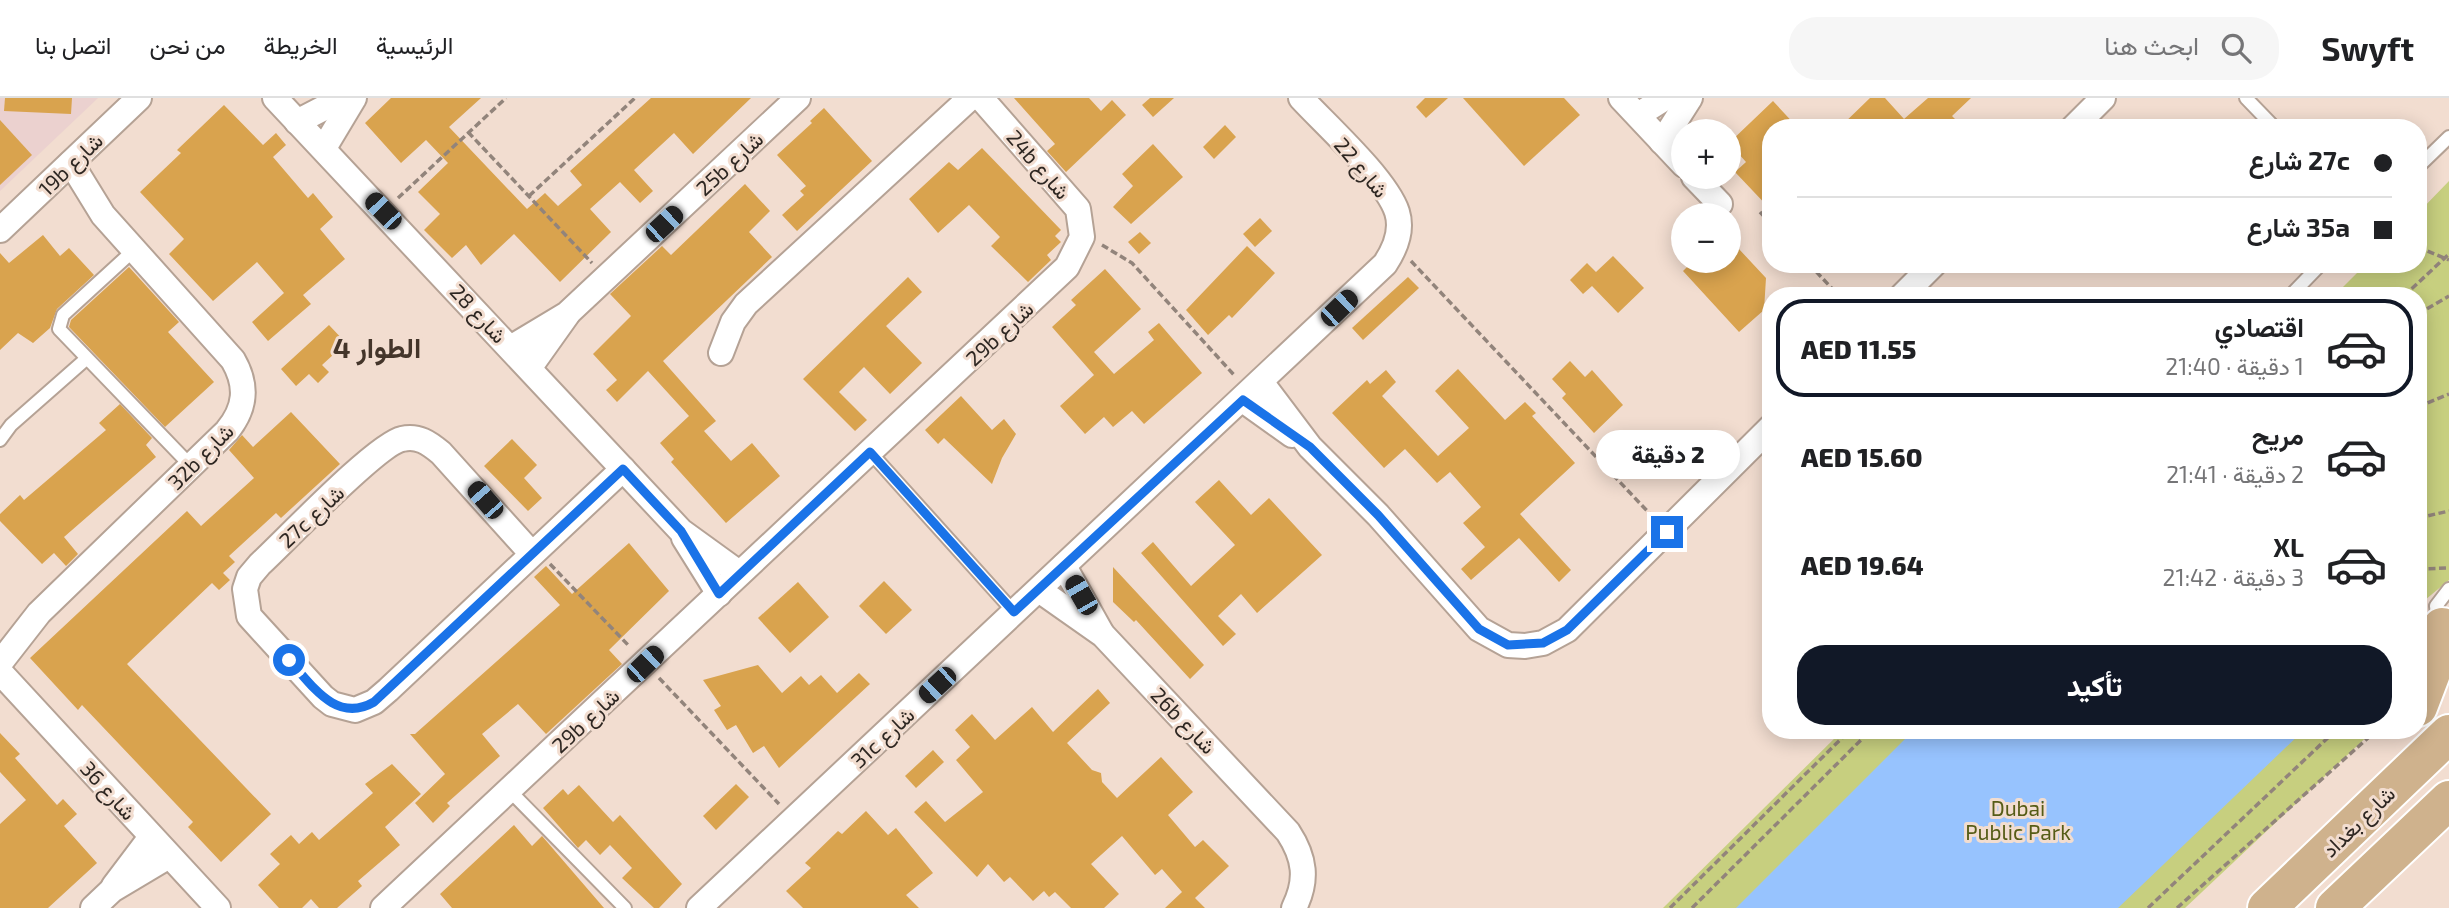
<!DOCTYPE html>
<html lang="ar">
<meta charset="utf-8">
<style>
body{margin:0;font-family:"Exo 2",Vazirmatn,sans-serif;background:#f6f6f6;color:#202124;direction:rtl;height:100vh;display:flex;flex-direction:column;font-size:26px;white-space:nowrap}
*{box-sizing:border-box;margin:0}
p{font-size:23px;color:#757577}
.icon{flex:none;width:38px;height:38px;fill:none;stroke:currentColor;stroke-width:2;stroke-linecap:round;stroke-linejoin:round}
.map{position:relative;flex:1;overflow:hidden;direction:ltr}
.details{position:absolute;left:1762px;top:189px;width:665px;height:452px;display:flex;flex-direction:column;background:#fff;border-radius:28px;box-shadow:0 4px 18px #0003;direction:rtl}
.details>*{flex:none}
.banner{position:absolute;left:1762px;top:21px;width:665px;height:154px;border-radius:28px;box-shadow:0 4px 18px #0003;direction:rtl;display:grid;align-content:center;height:154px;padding:0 35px;background:#fff}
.fabs{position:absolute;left:1671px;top:21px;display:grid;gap:14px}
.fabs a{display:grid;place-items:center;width:70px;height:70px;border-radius:50%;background:#fff;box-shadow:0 4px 18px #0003;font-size:35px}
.end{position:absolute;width:32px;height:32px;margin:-16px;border:9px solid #1a73e8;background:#fff;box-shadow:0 0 0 4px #fff}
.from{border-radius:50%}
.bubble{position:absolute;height:49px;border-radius:24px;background:#fff;box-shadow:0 4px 18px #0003;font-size:23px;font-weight:800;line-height:49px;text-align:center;direction:rtl}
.car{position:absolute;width:21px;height:42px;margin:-21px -10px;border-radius:9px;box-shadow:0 0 5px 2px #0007;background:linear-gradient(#222 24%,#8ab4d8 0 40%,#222 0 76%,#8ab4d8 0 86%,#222 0)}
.banner b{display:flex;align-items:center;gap:24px;height:66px;font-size:26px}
.banner b+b{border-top:2px solid #e0e0e0}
.banner i{width:18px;height:18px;background:#202124}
ul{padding:12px 0 0;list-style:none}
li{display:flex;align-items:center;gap:21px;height:98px;margin:0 14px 10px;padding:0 21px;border:4px solid transparent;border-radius:28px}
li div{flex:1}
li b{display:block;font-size:26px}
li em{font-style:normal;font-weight:800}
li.current{border-color:#111827}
li>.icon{width:63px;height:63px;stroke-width:1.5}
.cta{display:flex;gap:14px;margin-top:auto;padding:14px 35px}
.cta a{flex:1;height:80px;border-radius:28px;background:#111827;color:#fff;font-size:28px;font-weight:800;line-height:80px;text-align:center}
header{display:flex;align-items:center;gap:42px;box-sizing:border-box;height:98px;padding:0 35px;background:#fff;border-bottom:2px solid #e0e0e0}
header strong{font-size:33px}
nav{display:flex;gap:38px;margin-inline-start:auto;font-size:24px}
.search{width:490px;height:63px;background:#f6f6f6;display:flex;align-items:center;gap:18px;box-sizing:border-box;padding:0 24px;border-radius:28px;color:#757577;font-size:26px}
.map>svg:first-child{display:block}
</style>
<header>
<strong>Swyft</strong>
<div class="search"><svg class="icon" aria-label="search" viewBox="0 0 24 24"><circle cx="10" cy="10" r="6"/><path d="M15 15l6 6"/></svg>ابحث هنا</div>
<nav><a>الرئيسية</a><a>الخريطة</a><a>من نحن</a><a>اتصل بنا</a></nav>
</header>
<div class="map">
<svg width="2449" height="810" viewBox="0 0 2449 810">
<rect width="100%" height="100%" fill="#f2ddd0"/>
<polygon fill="#ebd1cf" points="0,0 98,0 0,93"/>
<g fill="#c7cf7f">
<polygon points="2449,83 2449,482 2419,507 2418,198 2334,198 2366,166 2418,166 2419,114"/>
<polygon points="1843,632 2374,632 2185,810 1663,810"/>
</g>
<polygon fill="#97c3fe" points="1914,632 2304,632 2118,810 1736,810"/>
<g fill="#d9a34e">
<polygon points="5,0 72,0 71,16 4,13"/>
<polygon points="391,0 481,0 449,29 527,111 545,95 558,108 582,87 570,73 651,0 751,0 693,56 674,35 634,72 653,93 640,105 620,84 590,111 611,134 560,184 514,136 481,167 466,147 452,160 424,132 440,116 418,94 448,65 426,42 401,65 365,25"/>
<polygon points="1014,0 1089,0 1101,13 1112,2 1126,17 1066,74 1047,53 1055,46"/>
<polygon points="1150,0 1174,0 1153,19 1142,7"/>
<polygon points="1425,0 1448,0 1426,20 1416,9"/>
<polygon points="1463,0 1564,0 1580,17 1524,68"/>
<polygon points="1870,0 1885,0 1904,21 1928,0 1971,0 1952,18 1964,30 1839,30"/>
<polygon points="1773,3 1798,30 1771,30 1771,112 1735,74 1746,64 1729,45"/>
<polygon points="224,7 263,47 276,35 286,47 273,59 308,100 313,95 333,119 320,131 345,161 303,197 311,206 268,243 252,224 284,195 257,164 213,203 169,156 184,141 140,94 181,55 177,52"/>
<polygon points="824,10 872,63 797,133 782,117 804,97 800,93 806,88 777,57 812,25 810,23"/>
<polygon points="0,22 32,57 0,87"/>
<polygon points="1225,27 1236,39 1214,61 1203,49"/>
<polygon points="1153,46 1183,79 1131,126 1113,109 1133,88 1122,76"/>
<polygon points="982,50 1061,132 1055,138 1061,144 1047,157 1051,162 1028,184 991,148 1000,139 969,107 938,135 909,101 949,64 958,72"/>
<polygon points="745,86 770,113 749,134 772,159 663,263 716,323 704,333 731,363 752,345 780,378 726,425 671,364 674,361 660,345 689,318 648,273 617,304 606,292 617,282 593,256 631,218 610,196 662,148 671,157"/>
<polygon points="1260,120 1272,133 1255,149 1243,136"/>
<polygon points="1140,134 1151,145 1139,156 1128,144"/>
<polygon points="43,137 60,158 69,150 94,177 57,211 50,230 33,245 18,235 0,252 0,155 9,165"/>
<polygon points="1247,148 1275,175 1232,220 1229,217 1208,237 1186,212"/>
<polygon points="1738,150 1766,180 1764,212 1739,234 1683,173 1693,163 1729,163"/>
<polygon points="1613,158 1644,190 1618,215 1592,188 1583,196 1570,182 1587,165 1596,174"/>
<polygon points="129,169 179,224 168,234 214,284 165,329 69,229 71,222"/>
<polygon points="1105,171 1141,211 1094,254 1114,276 1154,242 1148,234 1159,225 1202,275 1144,326 1132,313 1113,329 1104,319 1085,336 1060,308 1094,277 1052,229 1076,207 1071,202"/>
<polygon points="908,179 922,194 886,228 922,265 890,296 864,269 839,294 867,322 855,333 803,281"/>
<polygon points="1408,179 1419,190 1363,242 1352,230"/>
<polygon points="329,227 346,245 322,267 329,274 318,285 309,276 296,288 281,271"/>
<polygon points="1570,263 1585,279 1592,272 1623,307 1594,335 1562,300 1566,296 1552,281"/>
<polygon points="1458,271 1505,322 1525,304 1536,315 1532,318 1575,365 1520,416 1571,472 1559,484 1519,440 1471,482 1461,471 1485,449 1463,425 1481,409 1450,374 1437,385 1405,351 1384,370 1332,315 1367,282 1370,286 1386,272 1396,284 1382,298 1438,358 1469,330 1435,293"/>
<polygon points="961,298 992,332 1004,321 1016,336 1002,360 992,386 944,340 938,346 925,332"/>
<polygon points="120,306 152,340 146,347 156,359 64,439 78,456 66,468 54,455 42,466 0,423 0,416 20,397 24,402 106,332 99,325"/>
<polygon points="291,314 340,366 281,420 276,415 229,458 235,464 223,475 230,482 219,492 212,485 127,566 271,716 221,764 188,729 193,724 82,607 78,612 30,560 187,413 201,428 254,380 229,352 242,337 253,349"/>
<polygon points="512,341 537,367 524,380 542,400 528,413 484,368"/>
<polygon points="1219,382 1251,417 1269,400 1322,457 1257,515 1241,496 1218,518 1236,536 1223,548 1141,455 1153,444 1191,488 1235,447 1195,404"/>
<polygon points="629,445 669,493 609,552 622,566 546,636 518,606 482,636 500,658 447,705 450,708 433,725 415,705 445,676 410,636 415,636 560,507 534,479 546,468 572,496"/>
<polygon points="1113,469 1204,567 1190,581 1136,522 1134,524 1113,504"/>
<polygon points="884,483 912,512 886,536 859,508"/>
<polygon points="798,484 829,519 790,555 758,520"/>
<polygon points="758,567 782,595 801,578 809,587 821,577 837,595 859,575 870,586 779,670 764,648 753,655 736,627 727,632 714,612 721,608 703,582"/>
<polygon points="1098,591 1110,605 1067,645 1092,672 1101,675 1102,684 1117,700 1161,659 1193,694 1168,717 1195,749 1203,742 1229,768 1195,800 1205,810 1165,810 1182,794 1162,771 1155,777 1122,738 1091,766 1119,796 1104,810 1071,810 1055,794 1049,799 1044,793 1033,803 1010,779 1004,784 988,766 977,779 914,714 926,703 945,724 983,694 956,662 970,649 955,632 972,616 995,642 1032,609 1053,634"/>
<polygon points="0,635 20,656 15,660 57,707 63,701 77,716 64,728 97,765 48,810 0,810 0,726 26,702 0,674"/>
<polygon points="933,652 944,664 916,690 905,678"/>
<polygon points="392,666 421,696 385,729 400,747 358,783 362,788 337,810 319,810 311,801 302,810 279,810 258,787 280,766 270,756 291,737 299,746 312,734 319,742 373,695 365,686"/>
<polygon points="736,686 749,699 716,732 703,718"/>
<polygon points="579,687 613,724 620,717 682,786 659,810 654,810 622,780 632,770 610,747 600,757 586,742 578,750 543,710 563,691 568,697"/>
<polygon points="866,713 888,737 896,730 933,775 906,797 919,810 803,810 786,793 811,770 805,765 838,733 842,736"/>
<polygon points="514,727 532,748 542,738 604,810 452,810 440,796"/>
</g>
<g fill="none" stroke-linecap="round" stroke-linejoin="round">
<defs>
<g id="lane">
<polyline points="2246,0 2275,30"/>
<polyline points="2418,69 2449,39"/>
<polyline points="134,152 63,217 59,231 191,368"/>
<polyline points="2290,198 2321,166"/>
<polyline points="0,342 11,327 86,261"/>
<polyline points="870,354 1014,514"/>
<polyline points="2438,524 2436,508 2449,491"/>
<polyline points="510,693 625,810"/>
</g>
<g id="street">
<polyline points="275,0 681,433 739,475"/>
<polyline points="1621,0 1684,67"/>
<polyline points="1638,17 1665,0"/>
<polyline points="297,24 343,0"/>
<polyline points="2073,30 2103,0"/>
<polyline points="1662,44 1690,0"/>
<polyline points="324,50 354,0"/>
<polyline points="1694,79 1720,106"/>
<polyline points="0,132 139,0"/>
<polyline points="1902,198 1934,166"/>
<polyline points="512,249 567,216 798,0"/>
<polyline points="721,255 733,224 746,206 970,0"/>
<polyline points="530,269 567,217"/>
<polyline points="1261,284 1310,349 1378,417 1479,531 1508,547 1525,548 1543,545 1567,532 1771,329"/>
<polyline points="1243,302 1292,337"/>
<polyline points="684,440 719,496"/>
<path d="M532,456L441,355C429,345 418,337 402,341C377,346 285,443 260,466L249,479L245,491L249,518L323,599L332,606L355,612L374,604L388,592L623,371"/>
<polyline points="1064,468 1101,534"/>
<path d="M1039,492L1103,537L1288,734C1305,760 1308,782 1294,810"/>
<path d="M0,565L39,515L227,333C246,310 248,288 233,262L103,117L71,65"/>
<polyline points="0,574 218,810"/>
<polyline points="114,788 151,739"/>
<polyline points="93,810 112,792 169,758"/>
<polyline points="383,810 1067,169 1082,139 1078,111 981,0"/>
<path d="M699,810L1385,166C1395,151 1403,133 1397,114C1386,81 1326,27 1301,0"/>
</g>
<g id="primary">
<polyline points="2418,609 2431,575 2442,529"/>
<polyline points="2267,810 2449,636"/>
<polyline points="2335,810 2449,702"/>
</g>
</defs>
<use href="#lane" stroke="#b5a295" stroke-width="16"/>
<use href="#street" stroke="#b5a295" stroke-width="28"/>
<use href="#primary" stroke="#fff" stroke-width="42"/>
<g stroke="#92847b" stroke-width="3.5" stroke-dasharray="7 3.5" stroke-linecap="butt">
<polyline points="468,34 592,165"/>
<polyline points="529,98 635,0"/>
<polyline points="398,100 506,0"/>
<polyline points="1760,114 1771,126"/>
<polyline points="1102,147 1132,165 1235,278"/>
<polyline points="2418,149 2449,162"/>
<polyline points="1411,163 1651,417"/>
<polyline points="1809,166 1839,198"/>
<polyline points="2404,198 2449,156"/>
<polyline points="2418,216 2449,198"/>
<polyline points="2418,309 2449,296"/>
<polyline points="2418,346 2425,348 2418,366"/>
<polyline points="2418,420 2449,413"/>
<polyline points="550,466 630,549"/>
<polyline points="2418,471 2449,470"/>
<polyline points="659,580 779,706"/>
<polyline points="1670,810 1850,632"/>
<polyline points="1692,810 1871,632"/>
<polyline points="2148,810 2336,632"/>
<polyline points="2177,810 2377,632"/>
</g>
<use href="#lane" stroke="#fff" stroke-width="12"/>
<use href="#street" stroke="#fff" stroke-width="24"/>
<use href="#primary" stroke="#cfb28d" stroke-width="38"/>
</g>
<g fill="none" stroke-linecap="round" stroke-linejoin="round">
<path stroke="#1a73e8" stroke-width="9" d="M289,562C312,587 336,626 374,604L623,371L681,433L719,496L870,354L1014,514L1243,302L1310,349L1378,417L1479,531L1508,547L1543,545L1567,532L1667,434"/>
</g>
<g text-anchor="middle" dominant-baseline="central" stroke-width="6" stroke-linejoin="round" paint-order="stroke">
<g font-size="21" fill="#2e2722" stroke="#f2ddd0">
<text transform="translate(729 65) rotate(-43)">25b شارع</text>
<text transform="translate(70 66) rotate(-44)">19b شارع</text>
<text transform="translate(1039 66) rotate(49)">24b شارع</text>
<text transform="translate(1362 69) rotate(50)">شارع 22</text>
<text transform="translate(479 215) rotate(47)">شارع 28</text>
<text transform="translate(999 235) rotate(-43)">29b شارع</text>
<text transform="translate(200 358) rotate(-45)">32b شارع</text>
<text transform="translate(311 418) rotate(-43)">27c شارع</text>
<text transform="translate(585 622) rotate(-43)">29b شارع</text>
<text transform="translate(1184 622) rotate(46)">26b شارع</text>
<text transform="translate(882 639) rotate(-43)">31c شارع</text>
<text transform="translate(109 692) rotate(48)">شارع 36</text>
<text transform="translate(2358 723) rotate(-44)">شارع بغداد</text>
</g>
<g font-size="21" fill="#565c16" stroke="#f2ddd0">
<text x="2018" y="709">Dubai<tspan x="2018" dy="24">Public Park</tspan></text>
</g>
<g font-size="28" font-weight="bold" fill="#44352a" stroke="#f2ddd0">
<text x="377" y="249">الطوار 4</text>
</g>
</g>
</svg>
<div class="fabs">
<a>+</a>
<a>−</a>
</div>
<i class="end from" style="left:289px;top:562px"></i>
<i class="end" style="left:1667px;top:434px"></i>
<div class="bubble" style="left:1596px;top:332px;width:144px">2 دقيقة</div>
<i class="car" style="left:383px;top:113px;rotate:316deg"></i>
<i class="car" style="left:664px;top:126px;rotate:47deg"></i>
<i class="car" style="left:1339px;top:210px;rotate:46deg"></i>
<i class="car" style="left:485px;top:402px;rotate:319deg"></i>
<i class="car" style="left:1081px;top:497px;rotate:330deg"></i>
<i class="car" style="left:645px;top:566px;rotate:46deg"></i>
<i class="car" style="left:937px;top:587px;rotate:227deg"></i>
<div class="banner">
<b><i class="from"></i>27c شارع</b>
<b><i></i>35a شارع</b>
</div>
<section class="details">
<ul>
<li class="current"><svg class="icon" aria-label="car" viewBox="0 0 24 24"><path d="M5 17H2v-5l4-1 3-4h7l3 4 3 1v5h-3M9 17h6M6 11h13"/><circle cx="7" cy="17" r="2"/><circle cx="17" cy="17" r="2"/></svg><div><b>اقتصادي</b><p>1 دقيقة · 21:40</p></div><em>AED 11.55</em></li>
<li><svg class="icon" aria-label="car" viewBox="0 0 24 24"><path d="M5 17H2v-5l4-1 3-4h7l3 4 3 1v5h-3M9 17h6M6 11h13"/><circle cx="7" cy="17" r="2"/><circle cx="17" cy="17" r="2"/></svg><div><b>مريح</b><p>2 دقيقة · 21:41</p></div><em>AED 15.60</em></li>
<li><svg class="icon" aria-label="car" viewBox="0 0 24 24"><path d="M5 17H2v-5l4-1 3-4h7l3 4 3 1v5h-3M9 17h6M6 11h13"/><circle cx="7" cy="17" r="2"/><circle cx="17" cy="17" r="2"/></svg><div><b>XL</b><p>3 دقيقة · 21:42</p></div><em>AED 19.64</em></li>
</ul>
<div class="cta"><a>تأكيد</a></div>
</section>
</div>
